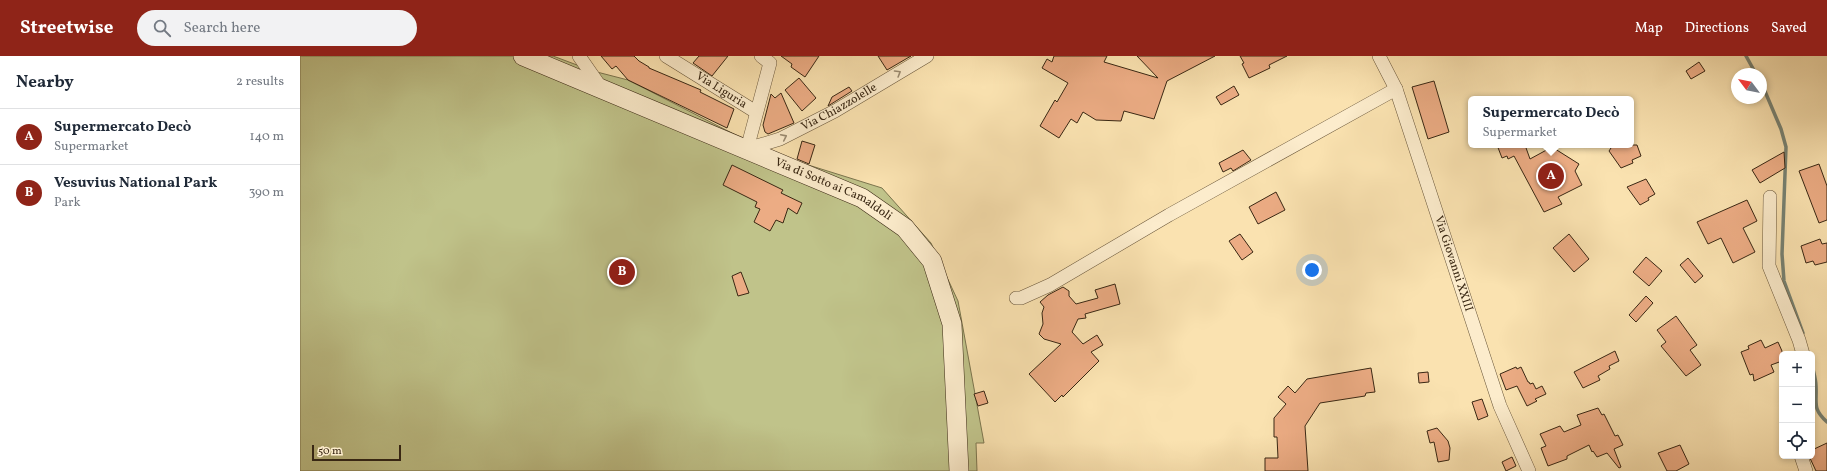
<!DOCTYPE html>
<meta charset="utf-8">
<style>
body{margin:0;font-family:Vollkorn,serif;background:#f2f2f3;color:#1f2937}
.controls{position:absolute;right:12px;bottom:12px;display:grid;overflow:hidden;border-radius:6px;box-shadow:0 2px 6px #0003}
.controls button{width:36px;height:36px;display:grid;place-items:center;padding:0;border:0;border-bottom:1px solid #e0e1e3;background:#fff;color:#1f2937;font:20px sans-serif}
.compass{position:absolute;left:1431px;top:12px;width:36px;height:36px;border-radius:50%;background:#fff;box-shadow:0 2px 6px #0003;rotate:302deg}
.scale{position:absolute;left:12px;bottom:10px;width:89px;box-sizing:border-box;padding-left:4px;border:2px solid #392713;border-top:0;font-size:11px;line-height:14px;white-space:nowrap;color:#392713;-webkit-text-stroke:3px #fceccc;paint-order:stroke}
.you{position:absolute;left:1012px;top:214px;width:14px;height:14px;margin:-10px;border:3px solid #fff;border-radius:50%;background:#1a73e8;box-shadow:0 0 0 6px #1a73e833}
.badge{display:grid;place-items:center;width:26px;height:26px;border-radius:50%;background:#8f2418;color:#fff;font-size:13px;font-weight:700}
.pin{position:absolute;translate:-50% -50%;border:2px solid #fff;box-shadow:0 1px 4px #0006}
.popup{position:absolute;left:1168px;top:40px;width:166px;height:52px;box-sizing:border-box;display:grid;place-content:center;border-radius:6px;background:#fff;filter:drop-shadow(0 1px 3px #0005);font-size:13px;white-space:nowrap;color:#747a83}
.popup b{font-size:15px;color:#1f2937}
.popup::after{content:'';position:absolute;left:50%;top:100%;margin-left:-8px;border:8px solid transparent;border-top-color:#fff}
.list{margin:0;padding:0;list-style:none}
h2{display:flex;justify-content:space-between;align-items:center;height:52px;margin:0;padding:0 16px;font-size:17px}
h2 small{font-size:13px;font-weight:400;color:#747a83}
.list li{display:grid;grid-template-columns:26px 1fr auto;gap:12px;align-items:center;box-sizing:border-box;height:56px;padding:0 16px;border-top:1px solid #e0e1e3}
.list b{display:block;font-size:15px;white-space:nowrap}
.list p{margin:0;font-size:13px;white-space:nowrap;color:#747a83}
.list em{font-size:13px;font-style:normal;color:#747a83}
.icon{flex:none;width:22px;height:22px;fill:none;stroke:currentColor;stroke-width:2;stroke-linecap:round;stroke-linejoin:round}
.map{position:relative;flex:none;width:1527px;height:415px;overflow:hidden}
header{display:flex;align-items:center;gap:24px;box-sizing:border-box;height:56px;padding:0 20px;background:#8f2418;color:#fff}
header strong{font-size:19px}
nav{display:flex;gap:22px;margin-inline-start:auto;font-size:14px}
.search{width:280px;height:36px;background:#f2f2f3;display:flex;align-items:center;gap:10px;box-sizing:border-box;padding:0 14px;border-radius:22px;color:#747a83;font-size:15px}
main{display:flex}
aside{flex:1;background:#fff}
.map>svg:first-child{display:block}
.green{fill:#c0c38a;stroke:#7c754e}
.lines{fill:none;stroke-linecap:round;stroke-linejoin:round}
.stream{stroke:#768172;stroke-width:3.5}
.building{fill:#ecac84;stroke:#392713}
.street-casing{stroke:#69563a;stroke-width:14}
.secondary-casing{stroke:#392713;stroke-width:20}
.street{stroke:#fceccc;stroke-width:13}
.secondary{stroke:#fceccc;stroke-width:19}
.oneway{stroke:#9a8a70}
.labels{text-anchor:middle;dominant-baseline:central;stroke-width:3.5;stroke-linejoin:round;paint-order:stroke}
.street-label{font-size:12px;fill:#392713;stroke:#fceccc}
</style>
<header>
<strong>Streetwise</strong>
<div class="search"><svg class="icon" aria-label="search" viewBox="0 0 24 24"><circle cx="10" cy="10" r="6"/><path d="M15 15l6 6"/></svg>Search here</div>
<nav><a>Map</a><a>Directions</a><a>Saved</a></nav>
</header>
<main>
<aside>
<h2>Nearby<small>2 results</small></h2>
<ul class="list">
<li><span class="badge">A</span><div><b>Supermercato Decò</b><p>Supermarket</p></div><em>140 m</em></li>
<li><span class="badge">B</span><div><b>Vesuvius National Park</b><p>Park</p></div><em>390 m</em></li>
</ul>
</aside>
<div class="map">
<svg width="1527" height="415" viewBox="0 0 1527 415">
<rect width="100%" height="100%" fill="#fae2b0"/>
<filter id="stains"><feTurbulence type="fractalNoise" baseFrequency=".005" numOctaves="4"/><feColorMatrix values="0 0 0 0 .2 0 0 0 0 .09 0 0 0 0 .02 0 0 0 .5 -.17"/></filter>
<radialGradient id="worn" r=".72"><stop offset=".6" stop-color="#630" stop-opacity="0"/><stop offset="1" stop-color="#630" stop-opacity=".3"/></radialGradient>
<path class="green" d="M0 0H253L293 15 328 24 473 98 582 132 631 187 658 245 684 387H676L677 415H0Z"/>
<g class="lines">
<path class="stream" d="M1446 0 1456 18
M1461 26 1481 73 1486 91 1482 198 1484 225 1503 277
M1512 308C1513 315 1516 323 1516 330 1517 348 1512 352 1527 366"/>
</g>
<path class="building" d="M301 0H334L339 5 349 11V12L401 34 400 36 434 53 427 72 328 24 316 10 312 13Z
M399 0H428L412 20 393 7Z
M481 0H519L505 21 491 11 492 8Z
M578 0H611L587 14Z
M754 0H807L804 6 858 22 837 0H915L867 25 854 63 824 55 821 65 796 64 783 56 777 67 771 63 759 82 740 70 755 44 757 46 768 27 742 12 747 3 752 6Z
M940 0H987L969 9 970 12 949 22 942 8 944 7Z
M1399 6 1405 15 1391 23 1386 15Z
M499 22 516 42 502 55 485 34Z
M1134 25 1149 76 1128 83 1112 31Z
M934 30 939 39 921 49 916 41Z
M549 31 552 35 528 50 532 41Z
M481 37 494 67 468 78 465 76 463 69 471 38 475 42Z
M502 85 515 89 509 108 497 103Z
M1197 89H1225L1230 103 1252 91 1279 108 1275 115 1282 129 1258 141 1262 148 1244 156 1214 100 1208 103 1207 100 1202 102Z
M1313 89H1337L1341 100 1332 104 1333 107 1321 112 1309 95Z
M943 94 951 104 933 115 931 112 923 116 919 107Z
M1484 96 1485 112 1460 127 1452 114Z
M1519 108 1527 130V164L1519 167 1499 115Z
M432 109 483 134 481 137 502 147 497 158 488 152 483 167 476 164 470 175 454 166 460 153 455 151 457 146 423 129Z
M1346 123 1355 138 1348 142 1349 144 1340 149 1327 131Z
M976 136 985 154 958 168 949 151Z
M1447 144 1457 165 1443 172 1455 196 1433 207 1421 182 1408 188 1397 166Z
M940 178 953 196 942 204 929 185Z
M1269 178 1289 203 1274 216 1253 192Z
M1520 183 1522 188 1527 187V206L1515 209 1513 205 1506 207 1501 190Z
M1346 201 1362 215 1349 230 1333 216Z
M1388 202 1403 220 1395 227 1380 209Z
M441 216 449 237 438 240 432 220Z
M815 228 820 248 785 258 786 262 778 263 772 276 783 288 797 279 803 289 791 296 799 305 763 341 762 339 755 346 729 318 761 288 744 283 739 278 743 268 742 257 744 251 740 246 748 239 763 231 769 235V240L776 248 798 242 795 234Z
M1346 240 1353 247 1336 266 1329 259Z
M1376 260 1397 289 1390 294 1401 309 1386 320 1361 290 1366 286 1357 274Z
M1461 284 1465 292 1478 286 1482 295V305L1471 309 1474 316 1454 325 1453 318 1450 319 1441 296 1449 293 1448 290Z
M1315 295 1319 305 1309 310 1310 313 1298 320 1300 324 1283 332 1274 316Z
M1216 311 1217 313 1221 311 1228 326H1229L1230 328 1233 327 1236 333 1242 330 1246 338 1235 343 1237 345 1227 350 1217 330 1206 334 1200 318Z
M1071 312 1075 336 1066 337 1065 340 1020 347 1005 370 1008 415H965V402H978L977 381H974V362L986 348 978 341 988 330 995 337 1007 323Z
M1128 316 1129 326 1119 327 1118 317Z
M684 335 688 347 678 350 674 338Z
M1182 343 1188 360 1178 364 1172 346Z
M1298 352 1302 359 1304 358 1315 380 1318 379 1323 389 1314 393 1321 411 1319 412 1307 397 1297 401 1293 395 1292 396 1289 389 1267 400V403L1248 410 1241 392 1246 390 1240 378 1260 370 1264 376 1281 369 1277 359Z
M1137 372 1148 385 1150 392 1149 404 1138 406 1134 386 1130 387 1127 375Z
M1527 387V415H1516L1509 400H1512V394Z
M1380 389 1389 408 1376 415H1367L1358 397Z
M1212 401 1216 410 1206 415 1202 406Z"/>
<g class="lines">
<defs>
<g id="street">
<path d="M279 0 302 33"/>
<path id="s1" d="M366 0 456 56"/>
<path id="s2" d="M461 0 470 7 447 93 480 83 535 55 627 0"/>
<path id="s3" d="M1079 0 1096 33 1200 350 1229 415"/>
<path d="M1470 141 1469 210 1499 284 1503 298"/>
<path d="M716 242H721L750 229 869 159 1096 33"/>
<path d="M1501 400 1506 415"/>
</g>
<g id="secondary">
<path id="s4" d="M223 0 562 142 605 172 632 205 652 268 659 415"/>
</g>
</defs>
<use href="#street" class="street-casing"/>
<use href="#secondary" class="secondary-casing"/>
<use href="#street" class="street"/>
<use href="#secondary" class="secondary"/>
</g>
<defs><path id="oneway-chevron" d="M-2-3.5L2.5 0L-2 3.5" fill="none" stroke-width="1.6" stroke-linecap="round" stroke-linejoin="round"/></defs>
<g class="oneway">
<use href="#oneway-chevron" transform="translate(598 17) rotate(-31)"/>
<use href="#oneway-chevron" transform="translate(484 81) rotate(-26)"/>
</g>
<g class="labels">
<g class="street-label">
<text stroke="none"><textPath href="#s1" startOffset="65">Via Liguria</textPath></text>
<text stroke="none"><textPath href="#s2" startOffset="202">Via Chiazzolelle</textPath></text>
<text stroke="none"><textPath href="#s4" startOffset="338">Via di Sotto ai Camaldoli</textPath></text>
<text stroke="none"><textPath href="#s3" startOffset="221">Via Giovanni XXIII</textPath></text>
</g>
</g>
<rect width="100%" height="100%" filter="url(#stains)"/>
<rect width="100%" height="100%" fill="url(#worn)"/>
</svg>
<div class="controls">
<button>+</button>
<button>−</button>
<button><svg class="icon" aria-label="locate" viewBox="0 0 24 24"><circle cx="12" cy="12" r="6"/><path d="M12 2v4M12 18v4M2 12h4M18 12h4"/></svg></button>
</div>
<svg class="compass" viewBox="-18 -18 36 36"><path d="M0-13l5 13h-10z" fill="#e53935"/><path d="M0 13l5-13h-10z" fill="#747a83"/></svg>
<div class="scale">50 m</div>
<div class="you"></div>
<div class="pin badge" style="left:1251px;top:120px">A</div>
<div class="popup"><b>Supermercato Decò</b>Supermarket</div>
<div class="pin badge" style="left:322px;top:216px">B</div>
</div>
</main>
